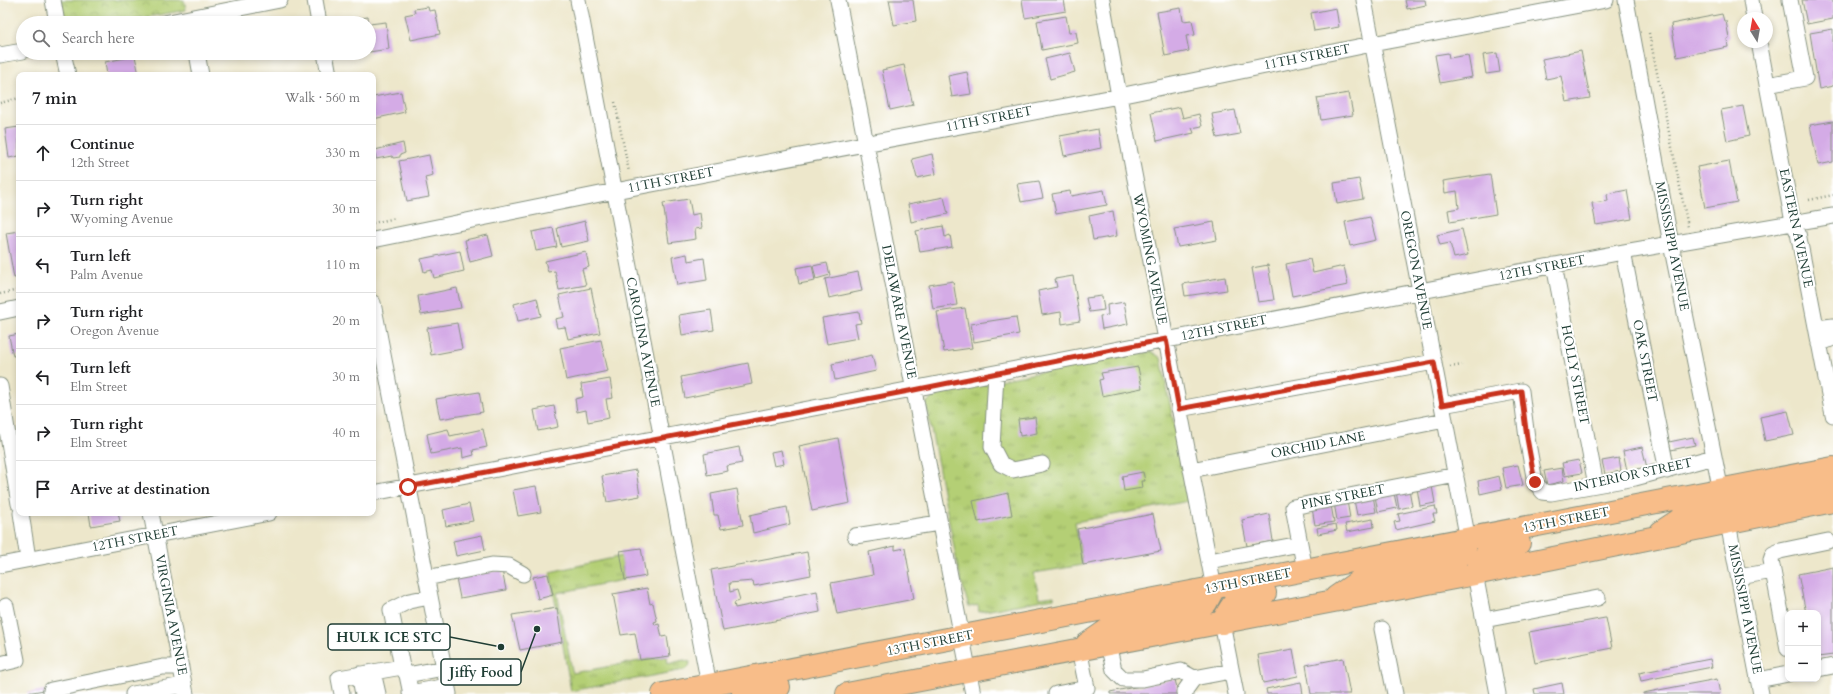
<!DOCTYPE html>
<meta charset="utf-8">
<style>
body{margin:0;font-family:Cardo,serif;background:#f6f6f6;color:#202124}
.controls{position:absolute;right:12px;bottom:12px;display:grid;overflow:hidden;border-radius:8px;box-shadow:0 2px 6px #0003}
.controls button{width:36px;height:36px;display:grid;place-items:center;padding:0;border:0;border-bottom:1px solid #e0e0e0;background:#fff;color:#202124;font:20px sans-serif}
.compass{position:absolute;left:1737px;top:12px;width:36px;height:36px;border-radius:50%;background:#fff;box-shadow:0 2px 6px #0003;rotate:349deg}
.stop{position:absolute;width:12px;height:12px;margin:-9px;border:3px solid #c8321e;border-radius:50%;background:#fff}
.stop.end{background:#c8321e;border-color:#fff;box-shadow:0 1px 4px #0008}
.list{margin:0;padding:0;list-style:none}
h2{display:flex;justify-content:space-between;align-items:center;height:52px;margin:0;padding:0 16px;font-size:17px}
h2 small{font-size:13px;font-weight:400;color:#757577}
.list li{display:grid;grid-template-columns:26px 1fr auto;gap:12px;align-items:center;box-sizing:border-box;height:56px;padding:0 16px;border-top:1px solid #e0e0e0}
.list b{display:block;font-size:15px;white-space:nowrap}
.list p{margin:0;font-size:13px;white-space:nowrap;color:#757577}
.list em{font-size:13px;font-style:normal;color:#757577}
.icon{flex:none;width:22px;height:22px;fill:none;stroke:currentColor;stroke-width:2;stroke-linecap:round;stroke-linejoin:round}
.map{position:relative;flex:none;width:1833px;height:694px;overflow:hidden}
.search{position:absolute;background:#fff;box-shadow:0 2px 6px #0003;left:16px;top:16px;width:360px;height:44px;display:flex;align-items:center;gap:10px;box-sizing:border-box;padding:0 14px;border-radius:22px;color:#757577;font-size:15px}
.panel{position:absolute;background:#fff;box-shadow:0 2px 6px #0003;left:16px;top:72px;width:360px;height:444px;border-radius:8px}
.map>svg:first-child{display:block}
.grass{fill:url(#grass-tufts);stroke:#6a8654}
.park{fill:url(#park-crowns);stroke:#6a8654}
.building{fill:#d4abe6}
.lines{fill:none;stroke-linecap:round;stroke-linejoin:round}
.minor-casing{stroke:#869280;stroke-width:17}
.highway-casing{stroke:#869280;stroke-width:24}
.path{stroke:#869280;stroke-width:2.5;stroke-dasharray:1 3;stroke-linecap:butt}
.minor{stroke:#fff;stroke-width:15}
.highway{stroke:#f8bd89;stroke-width:22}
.route{stroke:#c8321e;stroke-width:5}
.labels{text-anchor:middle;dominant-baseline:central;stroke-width:4;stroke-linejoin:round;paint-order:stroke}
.street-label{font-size:13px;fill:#1f3d34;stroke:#fff}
.leader{fill:none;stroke:#1f3d34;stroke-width:1.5}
.callout-dot{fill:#1f3d34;stroke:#fff;stroke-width:1.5}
.callout{fill:#fff;stroke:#1f3d34;stroke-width:1.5}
.callout-label{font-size:14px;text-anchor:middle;font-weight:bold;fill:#1f3d34}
</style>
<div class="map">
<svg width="1833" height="694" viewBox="0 0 1833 694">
<defs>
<pattern id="grass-tufts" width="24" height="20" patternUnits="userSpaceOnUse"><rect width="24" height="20" fill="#b4cf75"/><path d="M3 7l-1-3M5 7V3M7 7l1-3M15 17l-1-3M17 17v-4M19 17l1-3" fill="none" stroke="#92a961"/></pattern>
<pattern id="park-crowns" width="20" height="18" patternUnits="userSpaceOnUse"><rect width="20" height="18" fill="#b4cf75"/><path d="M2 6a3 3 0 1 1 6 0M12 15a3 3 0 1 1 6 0" fill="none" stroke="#92a961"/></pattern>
</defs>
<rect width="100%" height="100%" fill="#fff"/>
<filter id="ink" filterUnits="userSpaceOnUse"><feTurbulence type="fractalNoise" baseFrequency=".025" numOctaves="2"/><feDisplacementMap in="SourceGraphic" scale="8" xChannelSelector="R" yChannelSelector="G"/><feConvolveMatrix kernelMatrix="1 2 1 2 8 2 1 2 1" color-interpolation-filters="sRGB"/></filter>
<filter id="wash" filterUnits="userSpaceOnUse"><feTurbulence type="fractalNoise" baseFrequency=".012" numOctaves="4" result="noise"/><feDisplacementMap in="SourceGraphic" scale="16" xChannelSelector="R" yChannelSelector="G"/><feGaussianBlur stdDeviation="0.9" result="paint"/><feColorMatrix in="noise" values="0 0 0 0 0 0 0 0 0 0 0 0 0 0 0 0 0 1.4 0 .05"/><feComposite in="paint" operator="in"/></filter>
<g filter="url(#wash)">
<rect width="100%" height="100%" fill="#ede7cb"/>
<path class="grass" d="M1143 352H1152L1161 358 1189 501 1075 522 1083 565 1034 573 1039 598 1054 596V598L979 612 978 605 969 607 959 573 926 403 939 392Z
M622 556 623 580 557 593 572 670 573 673 667 656 668 664 684 660 690 662 689 667 684 670 571 691 550 572Z"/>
<path class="park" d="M60 0H184L186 10 114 23H68L64 17Z"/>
<g id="blocks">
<path class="building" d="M889 0H913L916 21 894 25Z
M1022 0H1064L1066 11 1025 18Z
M1405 0H1425L1426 5 1407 9Z
M1802 0H1833V19L1807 24Z
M428 7 429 11 435 10 440 34 411 40 405 15 415 13 414 9Z
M1181 8 1183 21 1192 20 1195 35 1186 36 1189 51 1165 56 1157 12Z
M1336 8 1339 27 1314 31 1311 13Z
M1722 14 1724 21H1726L1729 38 1727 39 1728 47 1677 57 1671 24Z
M1066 16 1069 33 1076 32 1078 43 1042 50 1037 21Z
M368 17 369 23H354V19Z
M386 22 389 49 369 52V24Z
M1833 29V86L1819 89 1810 33Z
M1581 51 1590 98 1566 102 1561 76 1546 79 1542 59Z
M1070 53 1075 72 1050 79 1045 59Z
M1448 53 1449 58 1468 55 1472 77 1440 83 1435 55Z
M1497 53 1500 72 1486 74 1483 55Z
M135 56 139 75H107L105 62Z
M904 65 913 105 890 110 882 70Z
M967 72 971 94 952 97 948 76Z
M401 92 405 112 373 119V97Z
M1349 93 1353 115 1321 120 1317 98Z
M1743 106 1749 136 1727 141 1721 110Z
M1180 107 1183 118 1199 114 1202 126 1192 128 1194 133 1157 141 1151 113Z
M1235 110 1240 134 1217 138 1212 114Z
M1833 121V162L1818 165 1810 125Z
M19 127V156L9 158 5 129Z
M1098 129 1101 148 1064 156 1060 136Z
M403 143 405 153 400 155V157L393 158 392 156 376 159 375 150Z
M932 154 936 174 917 178 912 159Z
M429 155 433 175 425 177 429 197 407 201 399 161Z
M1729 161 1737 202 1705 208 1697 167Z
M1490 174 1496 214 1450 222 1448 210 1459 208 1457 191 1445 193 1443 181Z
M1359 179 1363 199 1337 204 1334 183Z
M1039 181 1043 198 1021 202 1017 184Z
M1104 190 1107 205 1056 214 1052 194 1070 191 1071 196Z
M1627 190 1632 219 1596 225 1592 203 1608 201 1607 194Z
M944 197 948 214 911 222 908 204Z
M689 199 692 215 700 213 702 228 695 229 696 239 669 243 663 203Z
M1113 211 1117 236 1093 240 1089 216Z
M1370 217 1376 240 1350 246 1345 222Z
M585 221 589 241 561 247 557 228Z
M1214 222 1217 240 1178 247 1174 229Z
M943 226 945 237 950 235 952 247 920 252 916 231Z
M553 228 557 247 536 251 532 232Z
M1462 229 1468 255 1454 258 1450 243 1440 245 1437 235Z
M19 231V277L14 278 6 233Z
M488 235 493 256 470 262 465 240Z
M460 251 464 271 434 278 432 270 424 272 421 259Z
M586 252 589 267 582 269 586 285 559 290 555 271 548 272 545 261Z
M687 254 688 261 704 258 707 280 677 285 672 257Z
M1310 259 1313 273 1344 266 1348 285 1292 296 1286 264Z
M827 263 830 275 816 279 813 266Z
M812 265 815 281 799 284 796 268Z
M1268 265 1274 300 1258 302 1252 268Z
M858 272 862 291 829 298 825 279Z
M1073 276 1080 321 1062 324 1061 312 1042 315 1038 291 1057 287 1055 279Z
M1225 277 1227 290 1185 296 1183 284Z
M953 281 957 305 933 309 929 285Z
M457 288 461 308 421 315 418 296Z
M591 288 600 333 568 339 565 327 557 328 555 319 564 317 559 295Z
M1102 296 1104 310 1089 312 1086 298Z
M537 298 541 316 518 321 514 304Z
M1124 302 1128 324 1102 329 1100 316 1108 315 1107 305Z
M965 308 972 348 944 352 937 312Z
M711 310 714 330 682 335 679 315Z
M859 312 861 323 855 324 858 338 827 344 822 318Z
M1016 317 1019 334 974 342 971 324Z
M457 323 462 349 431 355 427 328Z
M19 334V355L13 356 9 336Z
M601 340 608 371 566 380 560 348Z
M872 355 876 371 835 380 832 364Z
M748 363 752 384 685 398 681 377Z
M1138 367 1142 388 1102 396 1099 380 1103 379 1101 373Z
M610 379 613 398 606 399 609 418 588 422 586 410 577 412 575 399 583 397 581 384Z
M479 392 483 412 440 419 436 399Z
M554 406 558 427 538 431 534 410Z
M1788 411 1794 435 1765 441 1760 417Z
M1035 417 1037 433 1020 436 1018 419Z
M448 429 450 436 483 429 487 447 473 450 474 455 463 458 462 448 431 454 427 434Z
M1693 437 1695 445 1671 450 1669 442Z
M838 438 850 503 812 511 799 446Z
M739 447 742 463 727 466 728 471 707 475 704 454Z
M1642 447 1647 468 1627 471 1623 451Z
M781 450 784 464 774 466 771 452Z
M1619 458 1621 471 1605 474 1602 461Z
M1579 460 1582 473 1565 476 1562 463Z
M1518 465 1523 485 1506 488 1502 468Z
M1562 468 1564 481 1547 485 1544 471Z
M636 470 640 496 607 502 602 476Z
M1143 472 1145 481H1141L1142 488 1124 491 1122 476Z
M1499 476 1502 489 1480 494 1478 481Z
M536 486 541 512 518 516 513 490Z
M1432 486 1435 503 1420 506 1417 488Z
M737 489 743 525 721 529 718 515H714L711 494Z
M1409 489 1412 506 1399 509 1396 491Z
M1008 493 1012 515 978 522 973 501Z
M1394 493 1397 508 1378 512 1375 496Z
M1373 496 1376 512 1357 515 1354 500Z
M1347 501 1350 518 1337 520 1334 503Z
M469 504 473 521 446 526 443 510Z
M1331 505 1334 522 1315 525 1312 508Z
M1435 506 1437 514H1433L1435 521 1396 530 1394 522 1400 521 1398 514Z
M787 507 790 524 753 533 750 515Z
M89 513H118L120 521 91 526Z
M1153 514 1161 551 1083 565 1077 529Z
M1269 514 1273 541 1247 546 1242 520Z
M1373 519 1374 527 1347 532 1345 524Z
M1336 524 1337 530 1318 534 1317 528Z
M482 535 485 550 456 556 453 541Z
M895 546V550L905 548 914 599 837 614 831 583 873 575 869 552Z
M641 548 646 576 625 580 620 551Z
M807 552 811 575 754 586 753 581 729 583 730 592 737 590 740 600 734 603 735 608 817 591 820 612 723 631 711 570Z
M1833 567V655L1818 657V613H1806L1798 574Z
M502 570 506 590 460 598 456 578Z
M548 574 553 595 538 599 533 577Z
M647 588 650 604 653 603 657 621 654 622 655 625 659 624 662 637 667 636 670 656 640 660 635 633 621 635 613 594Z
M557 608 562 642 520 650 512 615Z
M1605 618H1606L1612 648 1535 663 1529 632Z
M1293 649 1298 676 1263 683 1258 655Z
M1343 658 1350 694H1311L1306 665Z
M1710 659 1712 667 1641 681 1639 673Z
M1175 679 1178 694H1110V692Z
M1717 679 1720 694H1643V693Z
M1301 682 1303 694H1267L1266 689Z
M1562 683 1564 694H1535L1534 689Z
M44 690 45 694H27V693Z"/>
</g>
</g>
<g filter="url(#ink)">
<use href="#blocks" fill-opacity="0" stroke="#869280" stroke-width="1"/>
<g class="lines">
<defs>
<path id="minor" d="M53 0 57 23
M315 0 319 23
M578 0 709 685
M838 0 973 694
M1102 0 1119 96 1214 588
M1364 0 1468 540
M1626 0 1671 244 1721 491
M1751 0 1754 18
M164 23 280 0
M1759 42 1793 222 1798 233 1833 415
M63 53 68 75
M197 53 201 75
M325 53 329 75
M0 55 23 51
M1767 85 1805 78 1790 0
M373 240 615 191 1119 96 1372 44 1606 0
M1623 252 1667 471
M1554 265 1596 485
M373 303 449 694
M0 312 19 308
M1817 328 1833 326
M1819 344 1833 338
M996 374 992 447 1001 464 1013 470 1042 464
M0 386 19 504
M1442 405 1521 391 1527 438 1535 482 1543 492 1551 493 1635 478 1714 457
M1179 409 1434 362
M1191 470 1445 420
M373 493 1623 252 1833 216
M21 513 28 559
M151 513 186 694
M1728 523 1761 694
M855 536 939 523
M1209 561 1300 544
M0 565 269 513
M1305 570 1293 507 1456 475
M1773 571 1788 649
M1475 574 1498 694
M1739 577 1773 571 1771 560 1773 554 1780 551 1828 541
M426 578 492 565 509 566 523 574
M1484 620 1598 598
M1222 623 1236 694
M1382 629 1395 694
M1108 644 1114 670 1123 679H1143L1181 671 1194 678
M0 664 17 660 6 606
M1818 669 1833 666
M373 672 378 694
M359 674 363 694
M407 675 444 668
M1758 680 1788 674
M410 693 448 686
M51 694V690L163 667H181
M133 694 184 685
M342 694 339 678 402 667
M411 694 407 675 402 667 391 610 409 601 430 597
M1056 694 1087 688 1079 649
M1185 694 1184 692 1194 678 1231 671"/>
<path id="highway" d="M1661 532 1688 514 1820 489 1833 479
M1475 574C1485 548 1493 548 1519 543
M1336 597 1366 576 1450 561 1462 554 1468 540
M1222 623C1236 595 1236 599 1265 593
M1087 644 1113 626 1196 610 1206 603 1214 588
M663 694 1833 468
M743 694 779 687
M847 694 1475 574 1833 501"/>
</defs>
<use href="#minor" class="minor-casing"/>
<use href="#highway" class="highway-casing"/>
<path class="path" d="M1649 33 1688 227
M615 102 629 172
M0 103 19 98
M1809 200 1833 195
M373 223 396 218
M0 294 19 290
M1450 367 1462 365"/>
<use href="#minor" class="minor"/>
<use href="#highway" class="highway"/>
</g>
</g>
<g class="lines" filter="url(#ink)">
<path class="route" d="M408 487 914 390 1166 339 1179 409 1434 362 1442 405 1521 391 1527 438 1535 482"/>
</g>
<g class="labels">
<g class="street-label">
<text transform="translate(1307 57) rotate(-11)">11TH STREET</text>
<text transform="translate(989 119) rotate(-11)">11TH STREET</text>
<text transform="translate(671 180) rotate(-11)">11TH STREET</text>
<text transform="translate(1796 228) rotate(78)">EASTERN AVENUE</text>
<text transform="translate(1672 246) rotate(79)">MISSISSIPPI AVENUE</text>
<text transform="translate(1150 259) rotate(79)">WYOMING AVENUE</text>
<text transform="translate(1542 268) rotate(-11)">12TH STREET</text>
<text transform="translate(1416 270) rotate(79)">OREGON AVENUE</text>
<text transform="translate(899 312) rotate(79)">DELAWARE AVENUE</text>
<text transform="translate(1224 328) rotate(-11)">12TH STREET</text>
<text transform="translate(643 342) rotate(79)">CAROLINA AVENUE</text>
<text transform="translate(1645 361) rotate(79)">OAK STREET</text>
<text transform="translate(1575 375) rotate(79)">HOLLY STREET</text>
<text transform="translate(1318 445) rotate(-11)">ORCHID LANE</text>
<text transform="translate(1633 475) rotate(-12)">INTERIOR STREET</text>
<text transform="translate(1343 497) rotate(-11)">PINE STREET</text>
<text transform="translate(1566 520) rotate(-11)">13TH STREET</text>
<text transform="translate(135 539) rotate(-11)">12TH STREET</text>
<text transform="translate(1248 581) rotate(-11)">13TH STREET</text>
<text transform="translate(1745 609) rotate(79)">MISSISSIPPI AVENUE</text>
<text transform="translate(171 615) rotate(79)">VIRGINIA AVENUE</text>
<text transform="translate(930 643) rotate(-11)">13TH STREET</text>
</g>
</g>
<path class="leader" d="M501 647L450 637M537 629L521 672"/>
<g class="callout-dot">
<circle cx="501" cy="647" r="4"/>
<circle cx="537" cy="629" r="4"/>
</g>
<g class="callout">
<rect x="328" y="624" width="122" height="26" rx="4"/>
<rect x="441" y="659" width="80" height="26" rx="4"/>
</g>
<g class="callout-label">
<text x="389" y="642">HULK ICE STC</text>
<text x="481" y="677">Jiffy Food</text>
</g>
</svg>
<div class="controls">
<button>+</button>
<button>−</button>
</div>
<svg class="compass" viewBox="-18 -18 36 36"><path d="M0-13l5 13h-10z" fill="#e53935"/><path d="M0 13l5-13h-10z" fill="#757577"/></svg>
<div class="stop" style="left:408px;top:487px"></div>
<div class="stop end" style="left:1535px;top:482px"></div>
<div class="search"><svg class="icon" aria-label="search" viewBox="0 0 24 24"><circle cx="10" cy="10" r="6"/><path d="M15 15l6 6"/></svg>Search here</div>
<section class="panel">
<h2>7 min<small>Walk · 560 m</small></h2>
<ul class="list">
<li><svg class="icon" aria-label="ahead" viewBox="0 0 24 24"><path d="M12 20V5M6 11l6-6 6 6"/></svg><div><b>Continue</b><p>12th Street</p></div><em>330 m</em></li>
<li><svg class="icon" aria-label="right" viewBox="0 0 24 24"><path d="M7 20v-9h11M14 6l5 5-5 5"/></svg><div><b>Turn right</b><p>Wyoming Avenue</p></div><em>30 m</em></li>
<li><svg class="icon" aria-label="left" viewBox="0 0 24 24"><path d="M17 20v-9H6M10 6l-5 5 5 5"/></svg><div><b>Turn left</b><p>Palm Avenue</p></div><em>110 m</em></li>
<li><svg class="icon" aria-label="right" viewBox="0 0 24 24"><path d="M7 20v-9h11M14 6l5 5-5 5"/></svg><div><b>Turn right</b><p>Oregon Avenue</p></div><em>20 m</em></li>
<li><svg class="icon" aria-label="left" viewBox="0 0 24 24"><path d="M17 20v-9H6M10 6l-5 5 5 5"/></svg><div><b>Turn left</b><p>Elm Street</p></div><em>30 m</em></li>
<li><svg class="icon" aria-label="right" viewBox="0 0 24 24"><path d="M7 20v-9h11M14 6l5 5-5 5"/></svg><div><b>Turn right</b><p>Elm Street</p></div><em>40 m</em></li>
<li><svg class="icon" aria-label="arrive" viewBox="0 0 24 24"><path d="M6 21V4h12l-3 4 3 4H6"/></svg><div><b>Arrive at destination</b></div></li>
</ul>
</section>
</div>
